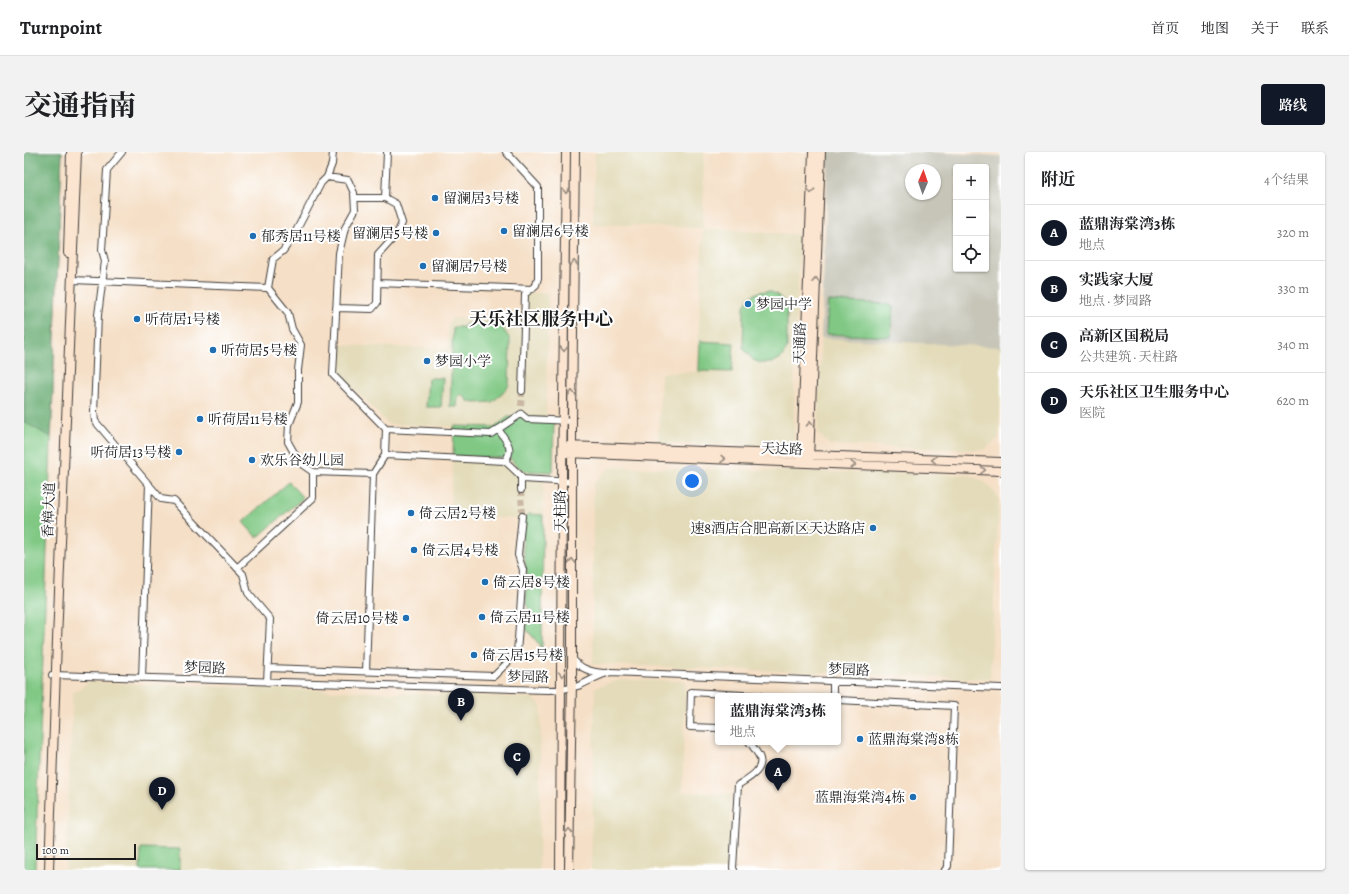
<!DOCTYPE html>
<html lang="zh">
<meta charset="utf-8">
<style>
body{margin:0;font-family:Alegreya,"Noto Serif SC",serif;background:#f2f2f2;color:#202124}
.controls{position:absolute;right:12px;top:12px;display:grid;overflow:hidden;border-radius:4px;box-shadow:0 1px 3px #0004}
.controls button{width:36px;height:36px;display:grid;place-items:center;padding:0;border:0;border-bottom:1px solid #e0e0e0;background:#fff;color:#202124;font:20px sans-serif}
.compass{position:absolute;left:881px;top:12px;width:36px;height:36px;border-radius:50%;background:#fff;box-shadow:0 1px 3px #0004;rotate:2deg}
.scale{position:absolute;left:12px;bottom:10px;width:100px;box-sizing:border-box;padding-left:4px;border:2px solid #1c1c1c;border-top:0;font-size:11px;line-height:14px;white-space:nowrap;color:#1c1c1c;-webkit-text-stroke:3px #fff;paint-order:stroke}
.you{position:absolute;left:668px;top:329px;width:14px;height:14px;margin:-10px;border:3px solid #fff;border-radius:50%;background:#1a73e8;box-shadow:0 0 0 6px #1a73e833}
.badge{display:grid;place-items:center;width:26px;height:26px;border-radius:50%;background:#111827;color:#fff;font-size:13px;font-weight:700}
.pin{position:absolute;translate:-50% -33px;filter:drop-shadow(0 1px 2px #0008)}
.pin::after{content:'';position:absolute;top:21px;width:14px;height:12px;background:inherit;clip-path:polygon(0 0,100% 0,50% 100%)}
.popup{position:absolute;left:691px;top:541px;width:126px;height:52px;box-sizing:border-box;display:grid;place-content:center;border-radius:4px;background:#fff;filter:drop-shadow(0 1px 3px #0005);font-size:13px;white-space:nowrap;color:#757577}
.popup b{font-size:15px;color:#202124}
.popup::after{content:'';position:absolute;left:50%;top:100%;margin-left:-8px;border:8px solid transparent;border-top-color:#fff}
.list{margin:0;padding:0;list-style:none}
h2{display:flex;justify-content:space-between;align-items:center;height:52px;margin:0;padding:0 16px;font-size:17px}
h2 small{font-size:13px;font-weight:400;color:#757577}
.list li{display:grid;grid-template-columns:26px 1fr auto;gap:12px;align-items:center;box-sizing:border-box;height:56px;padding:0 16px;border-top:1px solid #e0e0e0}
.list b{display:block;font-size:15px;white-space:nowrap}
.list p{margin:0;font-size:13px;white-space:nowrap;color:#757577}
.list em{font-size:13px;font-style:normal;color:#757577}
.icon{flex:none;width:22px;height:22px;fill:none;stroke:currentColor;stroke-width:2;stroke-linecap:round;stroke-linejoin:round}
.map{position:relative;flex:none;width:977px;height:718px;overflow:hidden;border-radius:4px}
header{display:flex;align-items:center;gap:24px;box-sizing:border-box;height:56px;padding:0 20px;background:#fff;border-bottom:1px solid #e0e0e0}
header strong{font-size:19px}
nav{display:flex;gap:22px;margin-inline-start:auto;font-size:14px}
.intro{display:flex;align-items:center;justify-content:space-between;box-sizing:border-box;height:96px;padding:0 24px}
h1{margin:0;font-size:28px}
.button{padding:10px 18px;border-radius:4px;background:#111827;color:#fff;font-size:14px;font-weight:700}
main{display:flex;gap:24px;padding:0 24px}
aside{flex:1;background:#fff;border-radius:4px;box-shadow:0 1px 3px #0004}
.map>svg:first-child{display:block}
.built{fill:#e3dbba}
.industrial{fill:#c6c5b8;fill-rule:evenodd}
.green{fill:#80c884;stroke:#4e7250}
.forest{fill:#68ac72;stroke:#426447}
.lines{fill:none;stroke-linecap:round;stroke-linejoin:round}
.street-tunnel{stroke:#cab8a4;stroke-width:6;stroke-dasharray:6 3;stroke-linecap:butt}
.street-casing{stroke:#3d3936;stroke-width:8}
.secondary-casing{stroke:#3d3936;stroke-width:10}
.street{stroke:#fff;stroke-width:6}
.secondary{stroke:#fce5d0;stroke-width:8}
.oneway{stroke:#978b7f}
.poi-dot{fill:#1f6fb2;stroke:#fff;stroke-width:1.5}
.labels{text-anchor:middle;dominant-baseline:central;stroke-width:4;stroke-linejoin:round;paint-order:stroke}
.poi-label{font-size:14px;fill:#1c1c1c;stroke:#fff;text-anchor:start}
.street-label{font-size:14px;fill:#1c1c1c;stroke:#fff}
.district-label{font-size:18px;font-weight:bold;fill:#1c1c1c;stroke:#fff}
</style>
<header>
<strong>Turnpoint</strong>
<nav><a>首页</a><a>地图</a><a>关于</a><a>联系</a></nav>
</header>
<div class="intro"><h1>交通指南</h1><a class="button">路线</a></div>
<main>
<div class="map">
<svg width="977" height="718" viewBox="0 0 977 718">
<rect width="100%" height="100%" fill="#fff"/>
<filter id="ink" filterUnits="userSpaceOnUse"><feTurbulence type="fractalNoise" baseFrequency=".025" numOctaves="2"/><feDisplacementMap in="SourceGraphic" scale="8" xChannelSelector="R" yChannelSelector="G"/><feConvolveMatrix kernelMatrix="1 2 1 2 8 2 1 2 1" color-interpolation-filters="sRGB"/></filter>
<filter id="wash" filterUnits="userSpaceOnUse"><feTurbulence type="fractalNoise" baseFrequency=".012" numOctaves="4" result="noise"/><feDisplacementMap in="SourceGraphic" scale="16" xChannelSelector="R" yChannelSelector="G"/><feGaussianBlur stdDeviation="0.9" result="paint"/><feColorMatrix in="noise" values="0 0 0 0 0 0 0 0 0 0 0 0 0 0 0 0 0 1.4 0 .05"/><feComposite in="paint" operator="in"/></filter>
<g filter="url(#wash)">
<rect width="100%" height="100%" fill="#f5dfc6"/>
<path class="built" d="M571 0H680L679 76 776 83 770 225V288L764 294 634 291 637 221 673 220 679 76 569 72Z
M498 141H524L522 266 485 265 474 274 467 276 364 272 315 221 316 193 423 197 424 173 428 166 498 167Z
M797 186 977 195V244L975 286 959 298 806 293 794 282Z
M429 304 486 306 492 313 502 319H520L519 363 504 362 500 367 426 363Z
M587 315 943 323 959 329 969 338 975 346 966 527 569 512V331Z
M596 528 662 529 658 640 707 642 705 718H567L571 536Z
M65 530 509 546 517 554 515 718H41L49 541Z"/>
<path class="industrial" d="M806 0H910L977 4V195L797 186 804 4ZM932 15H962V117H932ZM887 18H911V42H887Z"/>
<path class="green" d="M0 0H38L11 718H0Z
M745 139C753 142 758 146 763 153V197L757 206 748 211H737L729 208 719 195 720 154 725 145 735 140Z
M804 149 864 152 869 155 867 185 802 182Z
M451 171 474 173 479 177 486 187 485 233 478 242 468 250 451 251 444 249 438 242 434 245 433 255H426L429 175H437V176L443 172Z
M676 189 710 191 708 220 675 219Z
M404 226H419L417 255H402Z
M484 265 522 266 530 270 529 320 502 319 492 313 486 306 429 304 430 274 471 275Z
M265 330 279 346 233 386 219 370Z
M504 362 519 363 518 501 515 492 502 477C502 471 507 465 506 459 505 454 501 450 502 444 502 439 504 434 504 429 502 416 493 371 504 362Z
M117 696 156 697V718H116Z"/>
<path class="forest" d="M0 0H38L27 285 0 270Z"/>
</g>
<g filter="url(#ink)">
<g class="lines">
<path class="street-tunnel" d="M497 254 498 239
M497 338 498 364"/>
<defs>
<path id="street" d="M98 0 83 18 78 98 81 109 74 163 70 260 71 269 137 347 150 349 219 422 224 441 246 467 243 530
M482 0 514 35V126L512 133 501 142 498 239
M303 25 308 12 309 0
M361 46 363 0
M48 128 244 136 264 161 268 177 277 193 274 218V250L265 273 264 290 276 311 289 320 349 322 361 303 362 277 309 223 315 101 321 76 331 58 330 41 324 28 303 25 297 31 270 83 259 99 249 107 244 136
M354 131 508 137
M312 156 348 157 353 151 354 103 373 82 378 71 372 52 361 46H331
M497 262 503 267 548 269
M362 277 467 282 497 262
M474 277C482 289 491 296 481 309
M361 303 481 309 497 324V338
M498 327 549 330
M213 416 289 346V320
M548 506C556 517 567 520 580 521
M244 516 470 524 493 501 499 418 494 403 498 364
M342 520 349 322
M28 523 524 538C534 538 544 537 554 534 565 530 575 522 587 520L977 536
M118 526 125 332
M809 544V529
M814 548 930 554 924 714 921 718
M694 576 666 575 667 540 736 544
M710 718 709 716 714 633C723 627 742 618 735 604 732 599 729 594 725 590"/>
<path id="secondary" d="M44 101 47 0
M544 294 977 310
M543 301 977 319
M777 307 789 0
M785 308 797 0
M25 718 33 488 53 0
M536 718 538 329 542 0
M545 718 548 529V269L551 0"/>
</defs>
<use href="#street" class="street-casing"/>
<use href="#secondary" class="secondary-casing"/>
<use href="#street" class="street"/>
<use href="#secondary" class="secondary"/>
</g>
<defs><path id="oneway-chevron" d="M-2-3.5L2.5 0L-2 3.5" fill="none" stroke-width="1.6" stroke-linecap="round" stroke-linejoin="round"/></defs>
<g class="oneway">
<use href="#oneway-chevron" transform="translate(542 39) rotate(90)"/>
<use href="#oneway-chevron" transform="translate(787 39) rotate(92)"/>
<use href="#oneway-chevron" transform="translate(550 111) rotate(-90)"/>
<use href="#oneway-chevron" transform="translate(792 128) rotate(-88)"/>
<use href="#oneway-chevron" transform="translate(540 197) rotate(91)"/>
<use href="#oneway-chevron" transform="translate(548 241) rotate(-89)"/>
<use href="#oneway-chevron" transform="translate(786 272) rotate(-88)"/>
<use href="#oneway-chevron" transform="translate(699 307) rotate(2)"/>
<use href="#oneway-chevron" transform="translate(910 308) rotate(-178)"/>
<use href="#oneway-chevron" transform="translate(829 313) rotate(2)"/>
<use href="#oneway-chevron" transform="translate(959 318) rotate(2)"/>
<use href="#oneway-chevron" transform="translate(548 409) rotate(-90)"/>
<use href="#oneway-chevron" transform="translate(538 522) rotate(90)"/>
<use href="#oneway-chevron" transform="translate(545 679) rotate(-89)"/>
</g>
</g>
<g class="poi-dot">
<circle cx="411" cy="46" r="4"/>
<circle cx="480" cy="79" r="4"/>
<circle cx="412" cy="81" r="4"/>
<circle cx="229" cy="84" r="4"/>
<circle cx="399" cy="114" r="4"/>
<circle cx="724" cy="152" r="4"/>
<circle cx="113" cy="167" r="4"/>
<circle cx="189" cy="198" r="4"/>
<circle cx="403" cy="209" r="4"/>
<circle cx="176" cy="267" r="4"/>
<circle cx="155" cy="300" r="4"/>
<circle cx="228" cy="308" r="4"/>
<circle cx="387" cy="361" r="4"/>
<circle cx="849" cy="376" r="4"/>
<circle cx="390" cy="398" r="4"/>
<circle cx="461" cy="430" r="4"/>
<circle cx="458" cy="465" r="4"/>
<circle cx="382" cy="466" r="4"/>
<circle cx="450" cy="503" r="4"/>
<circle cx="836" cy="587" r="4"/>
<circle cx="889" cy="645" r="4"/>
</g>
<g class="labels">
<g class="poi-label">
<text x="419" y="46">留澜居3号楼</text>
<text x="488" y="79">留澜居6号楼</text>
<text x="404" y="81" text-anchor="end">留澜居5号楼</text>
<text x="237" y="84">郁秀居11号楼</text>
<text x="407" y="114">留澜居7号楼</text>
<text x="732" y="152">梦园中学</text>
<text x="121" y="167">听荷居1号楼</text>
<text x="197" y="198">听荷居5号楼</text>
<text x="411" y="209">梦园小学</text>
<text x="184" y="267">听荷居11号楼</text>
<text x="147" y="300" text-anchor="end">听荷居13号楼</text>
<text x="236" y="308">欢乐谷幼儿园</text>
<text x="395" y="361">倚云居2号楼</text>
<text x="841" y="376" text-anchor="end">速8酒店合肥高新区天达路店</text>
<text x="398" y="398">倚云居4号楼</text>
<text x="469" y="430">倚云居8号楼</text>
<text x="466" y="465">倚云居11号楼</text>
<text x="374" y="466" text-anchor="end">倚云居10号楼</text>
<text x="458" y="503">倚云居15号楼</text>
<text x="844" y="587">蓝鼎海棠湾8栋</text>
<text x="881" y="645" text-anchor="end">蓝鼎海棠湾4栋</text>
</g>
<g class="street-label">
<text transform="translate(776 191) rotate(-88)">天通路</text>
<text transform="translate(758 297) rotate(2)">天达路</text>
<text transform="translate(25 358) rotate(-88)">香樟大道</text>
<text transform="translate(536 359) rotate(-90)">天柱路</text>
<text transform="translate(181 516) rotate(2)">梦园路</text>
<text transform="translate(825 518) rotate(2)">梦园路</text>
<text transform="translate(504 525) rotate(1)">梦园路</text>
</g>
<g class="district-label">
<text x="517" y="167">天乐社区服务中心</text>
</g>
</g>
</svg>
<div class="controls">
<button>+</button>
<button>−</button>
<button><svg class="icon" aria-label="locate" viewBox="0 0 24 24"><circle cx="12" cy="12" r="6"/><path d="M12 2v4M12 18v4M2 12h4M18 12h4"/></svg></button>
</div>
<svg class="compass" viewBox="-18 -18 36 36"><path d="M0-13l5 13h-10z" fill="#e53935"/><path d="M0 13l5-13h-10z" fill="#757577"/></svg>
<div class="scale">100 m</div>
<div class="you"></div>
<div class="pin badge" style="left:754px;top:639px">A</div>
<div class="popup"><b>蓝鼎海棠湾3栋</b>地点</div>
<div class="pin badge" style="left:437px;top:569px">B</div>
<div class="pin badge" style="left:493px;top:624px">C</div>
<div class="pin badge" style="left:138px;top:658px">D</div>
</div>
<aside>
<h2>附近<small>4个结果</small></h2>
<ul class="list">
<li><span class="badge">A</span><div><b>蓝鼎海棠湾3栋</b><p>地点</p></div><em>320 m</em></li>
<li><span class="badge">B</span><div><b>实践家大厦</b><p>地点 · 梦园路</p></div><em>330 m</em></li>
<li><span class="badge">C</span><div><b>高新区国税局</b><p>公共建筑 · 天柱路</p></div><em>340 m</em></li>
<li><span class="badge">D</span><div><b>天乐社区卫生服务中心</b><p>医院</p></div><em>620 m</em></li>
</ul>
</aside>
</main>
